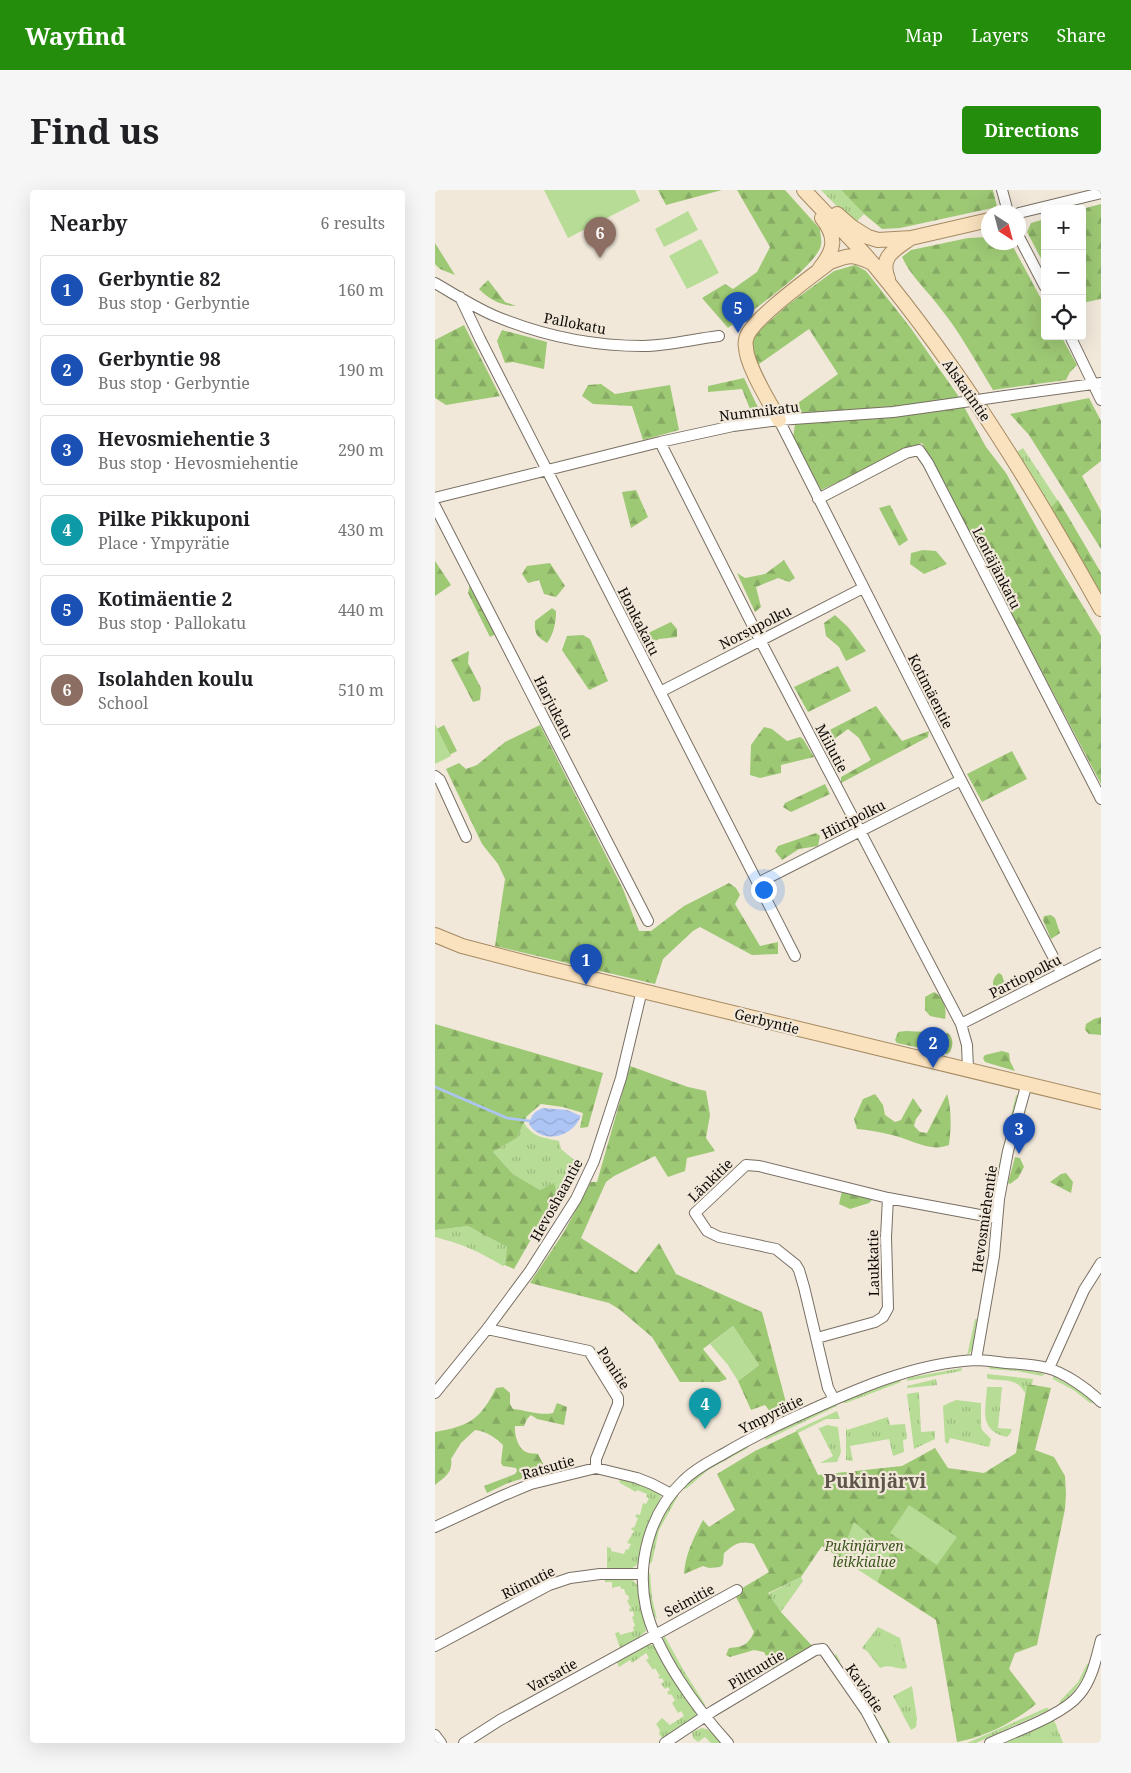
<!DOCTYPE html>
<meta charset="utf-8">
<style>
body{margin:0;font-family:"Noto Serif",serif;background:#f6f6f6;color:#202124}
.controls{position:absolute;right:15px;top:15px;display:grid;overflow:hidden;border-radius:5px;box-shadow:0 5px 20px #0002}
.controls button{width:45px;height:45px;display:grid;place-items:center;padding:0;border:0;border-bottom:1px solid #e0e0e0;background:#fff;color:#202124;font:25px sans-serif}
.compass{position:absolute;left:546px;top:15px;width:45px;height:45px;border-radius:50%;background:#fff;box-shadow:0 5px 20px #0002;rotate:144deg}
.you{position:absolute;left:328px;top:699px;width:18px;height:18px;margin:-12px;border:4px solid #fff;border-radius:50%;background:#1a73e8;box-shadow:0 0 0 8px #1a73e833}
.badge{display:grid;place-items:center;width:32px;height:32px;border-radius:50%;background:#248d0b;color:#fff;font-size:16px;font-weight:700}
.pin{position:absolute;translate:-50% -41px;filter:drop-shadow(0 1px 2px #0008)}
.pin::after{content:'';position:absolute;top:26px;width:18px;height:15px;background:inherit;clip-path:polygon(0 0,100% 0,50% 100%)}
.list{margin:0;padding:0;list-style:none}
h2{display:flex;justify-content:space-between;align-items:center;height:65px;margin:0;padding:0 20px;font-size:21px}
h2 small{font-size:16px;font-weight:400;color:#757577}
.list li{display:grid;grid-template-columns:32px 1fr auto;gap:15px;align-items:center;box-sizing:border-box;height:70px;margin:0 10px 10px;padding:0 10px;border:1px solid #e0e0e0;border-radius:5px}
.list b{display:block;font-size:19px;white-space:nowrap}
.list p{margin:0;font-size:16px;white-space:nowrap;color:#757577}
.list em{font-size:16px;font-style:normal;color:#757577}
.icon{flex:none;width:28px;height:28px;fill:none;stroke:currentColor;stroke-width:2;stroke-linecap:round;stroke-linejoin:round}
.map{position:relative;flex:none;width:666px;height:1553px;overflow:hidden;border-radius:5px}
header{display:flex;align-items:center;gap:30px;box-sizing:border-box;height:70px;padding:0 25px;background:#248d0b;color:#fff}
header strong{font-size:24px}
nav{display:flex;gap:28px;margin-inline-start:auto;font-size:18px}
.intro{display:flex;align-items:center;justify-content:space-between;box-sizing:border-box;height:120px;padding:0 30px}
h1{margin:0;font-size:35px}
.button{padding:12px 22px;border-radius:5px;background:#248d0b;color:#fff;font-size:18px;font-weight:700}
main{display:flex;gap:30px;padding:0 30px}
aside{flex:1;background:#fff;border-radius:5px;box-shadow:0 5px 20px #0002}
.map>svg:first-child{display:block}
.grass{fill:url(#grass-tufts)}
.forest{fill:url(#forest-firs)}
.park{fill:#b6dc95}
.water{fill:url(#water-waves)}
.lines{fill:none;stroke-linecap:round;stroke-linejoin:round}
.stream{stroke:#adc5f5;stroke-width:2.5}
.minor-casing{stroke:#786f63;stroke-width:12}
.major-casing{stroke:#a58a62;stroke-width:16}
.minor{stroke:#fff;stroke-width:10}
.major{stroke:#fae2be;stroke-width:14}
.minor-bridge-casing{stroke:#786f63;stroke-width:12;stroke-linecap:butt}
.minor-bridge{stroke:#fff;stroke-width:10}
.labels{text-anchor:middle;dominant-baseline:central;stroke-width:4.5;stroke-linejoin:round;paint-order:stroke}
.street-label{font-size:14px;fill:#0e0b07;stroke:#f1e8da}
.park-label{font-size:14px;font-style:italic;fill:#3b561d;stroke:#f1e8da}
.district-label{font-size:19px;font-weight:bold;fill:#5f564b;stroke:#f1e8da}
</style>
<header>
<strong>Wayfind</strong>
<nav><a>Map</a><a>Layers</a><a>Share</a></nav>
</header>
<div class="intro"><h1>Find us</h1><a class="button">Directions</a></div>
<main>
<aside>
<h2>Nearby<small>6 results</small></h2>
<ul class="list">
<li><span class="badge" style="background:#1a4fb4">1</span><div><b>Gerbyntie 82</b><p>Bus stop · Gerbyntie</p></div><em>160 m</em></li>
<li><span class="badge" style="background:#1a4fb4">2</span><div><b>Gerbyntie 98</b><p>Bus stop · Gerbyntie</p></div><em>190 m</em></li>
<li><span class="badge" style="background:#1a4fb4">3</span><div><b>Hevosmiehentie 3</b><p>Bus stop · Hevosmiehentie</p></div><em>290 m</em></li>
<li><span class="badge" style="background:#0f9aa8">4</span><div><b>Pilke Pikkuponi</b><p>Place · Ympyrätie</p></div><em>430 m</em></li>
<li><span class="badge" style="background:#1a4fb4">5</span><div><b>Kotimäentie 2</b><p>Bus stop · Pallokatu</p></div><em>440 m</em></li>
<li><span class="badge" style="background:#8d6e63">6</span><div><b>Isolahden koulu</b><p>School</p></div><em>510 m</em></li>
</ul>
</aside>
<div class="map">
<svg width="666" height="1553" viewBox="0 0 666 1553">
<defs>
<pattern id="grass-tufts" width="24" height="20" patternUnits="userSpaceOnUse" patternTransform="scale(1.25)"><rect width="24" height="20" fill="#b6dc95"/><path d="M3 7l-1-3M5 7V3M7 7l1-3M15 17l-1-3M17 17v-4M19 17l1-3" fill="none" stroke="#9bbb7f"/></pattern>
<pattern id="forest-firs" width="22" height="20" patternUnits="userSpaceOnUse" patternTransform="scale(1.25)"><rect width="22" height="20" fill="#9dc874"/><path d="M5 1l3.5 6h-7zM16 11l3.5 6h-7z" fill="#86aa63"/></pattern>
<pattern id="water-waves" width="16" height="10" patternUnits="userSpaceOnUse" patternTransform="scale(1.25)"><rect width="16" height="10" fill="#adc5f5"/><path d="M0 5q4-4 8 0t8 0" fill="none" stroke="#94a8d1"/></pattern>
</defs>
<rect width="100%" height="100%" fill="#f1e8da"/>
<path class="grass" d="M386 0H406L429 24 419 34Z
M588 258 633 326 666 383V408L590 279 582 262Z
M581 905H582V911L555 1018 554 1016Z
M89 933C99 948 107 947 124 951L126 959 143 973 129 999 122 1004 119 994 105 1000 78 984 58 962 82 948Z
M33 1036 72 1057 70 1075 68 1076C46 1062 24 1053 0 1047V1040Z
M540 1129H543L537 1160 532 1166Z
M553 1176 583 1178 610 1184 607 1186 582 1181 555 1179Z
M527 1178 526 1181 472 1191 473 1188Z
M552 1184 598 1189 597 1195 592 1194 590 1203C582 1188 570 1191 554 1189L552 1188Z
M618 1186 651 1204 659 1213H655L640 1201 618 1189Z
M501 1189 502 1195 472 1198V1196Z
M465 1190 466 1192 411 1213H409L407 1211Z
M552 1197H567L563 1238 577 1239 575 1244 572 1247C543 1241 551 1219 552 1197Z
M484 1202 486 1242 500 1241V1249L479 1259 472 1204Z
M521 1210 546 1213V1236L547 1240 556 1249 554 1257 515 1248 513 1254 510 1252 508 1216 514 1213Z
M402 1213V1216L331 1250 329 1247Z
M402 1221 405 1229H391L363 1243 361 1240Z
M453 1227 455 1235 470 1234 472 1249 468 1250 469 1262 458 1266 454 1249 415 1256 418 1271 411 1270V1237L412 1240Z
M392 1235 403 1237 406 1262 402 1272 385 1273 398 1266 383 1237 385 1238Z
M314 1255 313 1258 273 1280 252 1298 246 1300C266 1280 289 1268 314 1255Z
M187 1288 225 1303 226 1306 211 1343 202 1375 197 1378H172V1357L176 1358V1361L189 1364 191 1359 193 1360 196 1354 192 1353 199 1341 196 1339 197 1337 199 1338 203 1328 200 1327 202 1324 205 1325 208 1313 211 1314 214 1308 211 1307 212 1304 202 1300 201 1302 185 1293 184 1291Z
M242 1304 243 1306 224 1340 217 1372 212 1376C217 1347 226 1328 242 1304Z
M212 1380 215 1384 217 1408 222 1429C210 1420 212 1394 212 1380Z
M366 1387 368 1391 346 1422 333 1404Z
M170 1388 197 1389 203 1396 211 1441 204 1447 185 1458 180 1443 184 1442 185 1445 199 1441 198 1437 200 1436 197 1427 199 1426 198 1421 195 1422 194 1419 196 1418 192 1411 194 1409 193 1405H191L189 1399H186L185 1396 177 1398V1392H170Z
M443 1437 465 1448 472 1478C462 1481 457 1473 445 1478L432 1461 427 1458Z
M229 1445 249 1481 271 1516C260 1511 234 1463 228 1450Z
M213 1454 220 1456 261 1524V1528L228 1549 224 1544 225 1540 221 1534 227 1528 235 1535 249 1526 246 1521 243 1523 237 1513 240 1510 236 1504 234 1505 232 1502 235 1500 233 1497 230 1499 226 1494 229 1492 227 1488 225 1489 223 1487 225 1486 220 1478 218 1480 211 1470 214 1468 211 1463 197 1473 195 1470 184 1477 181 1470Z
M401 1464 405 1471 404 1472 434 1515 456 1553H453L433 1517 399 1466Z
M652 1474H654C648 1491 639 1504 624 1515L625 1511 643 1492Z
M477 1496 482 1529 481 1537 476 1540 458 1506Z
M611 1518H613L614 1520 541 1553H532Z
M619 1530 628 1553H569Z
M267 1538 274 1540 286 1553H276L270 1547 263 1552 258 1548 257 1542Z"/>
<path class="forest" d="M223 0H287L231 15Z
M302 0H350L385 39C385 44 387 50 386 55 382 76 313 124 293 138L267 108 290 94 298 99 322 82 335 57Z
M406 0H558L562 17 465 38 447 39 429 24Z
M666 14V109L647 113V19Z
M610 29V76L592 42 596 33Z
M553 47 554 52 576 53 610 116V146H626L642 175 635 182 631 190 558 200C541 172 526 144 506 119 493 101 476 87 467 67L476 60 533 48Z
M0 53 20 85 5 79 0 74Z
M420 75 431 81 475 137 522 204 551 257 571 283 617 365 666 446V594L487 253 386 300 358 248 363 213 403 184 374 139 324 174 317 165 318 149 328 137 354 114 399 81Z
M53 90 70 112 81 116C66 116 54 109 44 99Z
M29 135 65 206 11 215 0 208V150Z
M67 140 112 152 109 179 78 172 70 173 62 151Z
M309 188 326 224 316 227 311 222 315 219 307 199 273 202V196Z
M166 194 180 204 235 195 244 240 208 250 197 216 158 214 147 206 153 195Z
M654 208 666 231V271L647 286 666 321V359L594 245 575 224Z
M201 300 213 327 196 338 187 302Z
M623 310 666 383V408L614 320Z
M455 315 473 350 464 356 444 318Z
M488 360 501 361 512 374 489 384 475 374 476 363Z
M349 370 360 388 354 392 343 388 321 397 326 417 320 422 302 383 310 388 330 384Z
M0 371 16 395 0 406Z
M115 373 130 396 121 407 109 404 104 390 93 393 87 384 92 376Z
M35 394 61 444 55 447 33 403Z
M117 418 121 421C121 432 119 444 112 453 102 447 99 444 100 431Z
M400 425 413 437 431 461 411 471 404 457 391 446 389 433Z
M236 432 242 439V447L224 449 211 456 205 447Z
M148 445 155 449 173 491 154 500 127 460 132 446Z
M34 461 33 473 46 498 45 510 38 512 16 470Z
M403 476 416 501 373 522 359 497Z
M441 516 467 551 494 541 493 547 406 593V587L436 570 424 548 413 539 398 550 397 561 391 562 383 546Z
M9 535 22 561 0 572V540Z
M105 535 188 699 204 741H216L249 716 294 693 301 698 305 705 300 714 325 756 343 752V764L317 765 265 737 258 741 228 769 220 794 60 756 70 689 63 674 47 654 11 579 24 573 31 579 42 575 70 552Z
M329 537 337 539 352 551 365 547 368 549 379 567 346 575V583L325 588 315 585 316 555Z
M577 561 592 589 547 612 532 584Z
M390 594 395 604 356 622 348 617 350 613Z
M381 643 385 646 383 656 364 659 347 670 340 661 343 656Z
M616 725 620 728 625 743 616 749 608 730 609 726Z
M564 783 567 785 571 798 569 805 564 807C557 800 555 789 564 783Z
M499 802C509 807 512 819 510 829L495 826 490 820V807Z
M666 827V845L654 844 650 840 651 834 659 829Z
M0 834 168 883 153 937 145 938 148 923 128 917 106 914 92 926 82 948 58 962 78 984 105 1000 119 993 122 1004 79 1079 70 1075 72 1057 33 1036 0 1040Z
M471 841 513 843C519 849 518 855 515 862L512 864 462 853 460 850 463 842Z
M567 861 574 863 575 871 580 881 550 872 548 868 550 865Z
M195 876 253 897 271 901 275 925 271 948 280 961 252 968 250 981 233 987 220 966 179 986 171 992 146 1048 201 1083 224 1053 241 1084 327 1122 354 1224 341 1230 330 1215 316 1220 303 1191 324 1175 298 1136 268 1159 292 1189 284 1192H245L217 1147 184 1119 174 1113 95 1093 129 1042 156 992H162Z
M440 904 448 915 450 925 460 932 466 930 478 908 487 921 481 929 479 936 485 942 492 943 512 904C517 920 516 939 514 955 496 962 481 952 464 947 451 943 435 940 422 939L419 929 428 909Z
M580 967 585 968 589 977 583 988 575 994 573 993Z
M631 983 638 992 636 1003 615 992 626 984Z
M407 1001 439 1008 434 1013 415 1019 404 1014Z
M592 1194 616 1198 600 1260 619 1267 630 1286 631 1304 630 1319 602 1455 580 1463 574 1479 601 1514C579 1532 550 1547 522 1552L501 1430 442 1392 455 1363 419 1333 405 1368 387 1356 366 1387 333 1403 346 1422 379 1458 339 1481 329 1462 319 1460 295 1467 291 1465 294 1458C308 1457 313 1455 319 1442L299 1403 334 1382 319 1354C304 1350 300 1354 289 1363L288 1374 285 1377 274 1378 268 1376 249 1384C250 1365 259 1347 268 1330L274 1337 300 1320 282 1284 320 1261 362 1241 383 1285 467 1276 500 1258 513 1278 549 1283 581 1263Z
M68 1197 75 1203V1214L78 1219C91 1220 105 1226 118 1223L122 1213 132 1217 129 1235 102 1229 96 1225 92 1229 89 1236H80C79 1244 83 1259 91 1262 95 1264 99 1263 103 1264L112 1281 73 1293 52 1303 49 1296 80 1284 82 1281 81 1278 68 1276 66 1273 68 1255C61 1248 51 1241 40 1240L26 1253 16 1269C18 1283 10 1287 0 1295V1242C34 1236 45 1230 61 1198Z"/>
<path class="park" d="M109 0H200L205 11 133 48Z
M253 21 263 40 229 57 220 39Z
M266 49 284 83 252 99 234 66Z
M0 534 16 566 0 574Z
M298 1136 324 1175 303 1191 293 1175 275 1154Z
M474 1315 522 1347 502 1375 455 1343Z
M419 1332 455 1363 442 1392 405 1368Z
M456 1450 463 1461 444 1474 436 1463Z"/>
<path class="water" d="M108 918 132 920 146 926C137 948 107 955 94 934 96 925 100 921 108 918Z"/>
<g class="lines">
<path class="stream" d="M0 897 72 928 95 931"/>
<defs>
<path id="minor" d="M567 0 573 22
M584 23 666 3
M584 47 610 97
M0 93C19 104 39 117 60 126 106 145 158 156 208 156 233 156 259 149 284 146
M25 107 45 149 360 766
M635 146 666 210
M570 206 666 193
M344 230 526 590 626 782
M225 252 325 450 526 834 532 855 533 879
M0 308 225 252 298 236 344 230 458 222 501 216
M383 309 471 263 484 260 493 273 666 609
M0 316 213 731
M225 502 428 398
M0 586 5 590 31 647
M323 693 526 590
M526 834 666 763
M52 1139 154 1161 183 1208V1214L161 1269V1278
M382 1148 440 1132 448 1127 453 1118 451 1047 453 1008
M541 1170 559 1066 564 1009 573 961 592 893
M614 1178 649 1100 666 1073
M0 1203 52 1139 95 1081 141 1009 159 971 186 888 207 800
M399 1209 393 1198 369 1097 364 1080 361 1075 341 1059 284 1047 272 1041 260 1023 311 975 324 976 453 1008 561 1028
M0 1337 67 1306 96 1294 161 1278 202 1288 217 1294 236 1304
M0 1456 114 1395 135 1388 165 1384H207
M0 1545 6 1553
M29 1553 65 1530 302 1400
M230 1553 278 1521 380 1460 388 1459 431 1521 448 1553
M293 1553C262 1519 221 1463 211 1418 201 1372 215 1322 249 1290 261 1278 276 1271 290 1263 312 1250 334 1239 358 1228 415 1202 477 1173 541 1170 551 1170 561 1172 571 1173 584 1174 599 1174 612 1178 629 1182 654 1200 666 1212
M555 1553C579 1542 628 1525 644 1505 657 1490 661 1469 666 1450"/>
<path id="major" d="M369 0C392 25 417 49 439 75 527 181 599 299 666 419
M402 24 417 37 433 47 443 50 476 48 554 30
M385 78C400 60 402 47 387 28
M453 89C444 67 459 60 476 48
M344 230C335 213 311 175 311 157 310 154 311 149 312 146 321 126 376 87 395 72 415 65 416 64 435 72
M0 745 27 756 96 774 666 912"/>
</defs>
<use href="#minor" class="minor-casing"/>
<use href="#major" class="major-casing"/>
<use href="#minor" class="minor"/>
<use href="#major" class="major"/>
<defs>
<path id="minor-bridge" d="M501 216 570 206"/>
</defs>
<use href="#minor-bridge" class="minor-bridge-casing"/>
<use href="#minor-bridge" class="minor-bridge"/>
</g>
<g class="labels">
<g class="street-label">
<text transform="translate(140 133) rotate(11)">Pallokatu</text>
<text transform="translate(532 200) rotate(55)">Alskatintie</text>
<text transform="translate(324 221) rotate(-7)">Nummikatu</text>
<text transform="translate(562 378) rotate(63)">Lentäjänkatu</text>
<text transform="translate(204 431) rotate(63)">Honkakatu</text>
<text transform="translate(320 437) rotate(-27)">Norsupolku</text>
<text transform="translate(496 501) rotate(63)">Kotimäentie</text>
<text transform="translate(119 517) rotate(63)">Harjukatu</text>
<text transform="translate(397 558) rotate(62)">Miilutie</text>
<text transform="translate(418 629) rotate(-27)">Hiiripolku</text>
<text transform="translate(590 786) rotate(-27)">Partiopolku</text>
<text transform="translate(332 831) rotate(14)">Gerbyntie</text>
<text transform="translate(275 990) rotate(-44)">Länkitie</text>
<text transform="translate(121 1010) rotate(-61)">Hevoshaantie</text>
<text transform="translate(549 1029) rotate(-82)">Hevosmiehentie</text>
<text transform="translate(438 1073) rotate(-91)">Laukkatie</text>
<text transform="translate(179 1178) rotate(57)">Ponitie</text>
<text transform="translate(336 1224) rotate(-26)">Ympyrätie</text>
<text transform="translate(113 1277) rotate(-16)">Ratsutie</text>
<text transform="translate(93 1392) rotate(-26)">Riimutie</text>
<text transform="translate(254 1410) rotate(-28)">Seimitie</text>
<text transform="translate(321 1479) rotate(-31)">Pilttuutie</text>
<text transform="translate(117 1485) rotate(-29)">Varsatie</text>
<text transform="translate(430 1498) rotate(56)">Kaviotie</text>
</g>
<g class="park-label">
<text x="429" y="1355">Pukinjärven<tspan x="429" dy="16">leikkialue</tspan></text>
</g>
<g class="district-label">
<text x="440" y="1291">Pukinjärvi</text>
</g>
</g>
</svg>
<div class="controls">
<button>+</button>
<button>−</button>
<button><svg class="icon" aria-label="locate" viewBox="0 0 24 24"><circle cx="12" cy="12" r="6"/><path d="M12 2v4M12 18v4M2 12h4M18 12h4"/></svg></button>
</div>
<svg class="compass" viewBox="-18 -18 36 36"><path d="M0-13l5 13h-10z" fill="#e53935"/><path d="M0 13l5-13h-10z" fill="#757577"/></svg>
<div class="you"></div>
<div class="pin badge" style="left:151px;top:795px;background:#1a4fb4">1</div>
<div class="pin badge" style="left:498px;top:878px;background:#1a4fb4">2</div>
<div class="pin badge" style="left:584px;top:964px;background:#1a4fb4">3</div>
<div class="pin badge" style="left:270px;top:1239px;background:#0f9aa8">4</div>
<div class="pin badge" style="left:303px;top:143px;background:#1a4fb4">5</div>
<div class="pin badge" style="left:165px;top:68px;background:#8d6e63">6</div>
</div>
</main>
